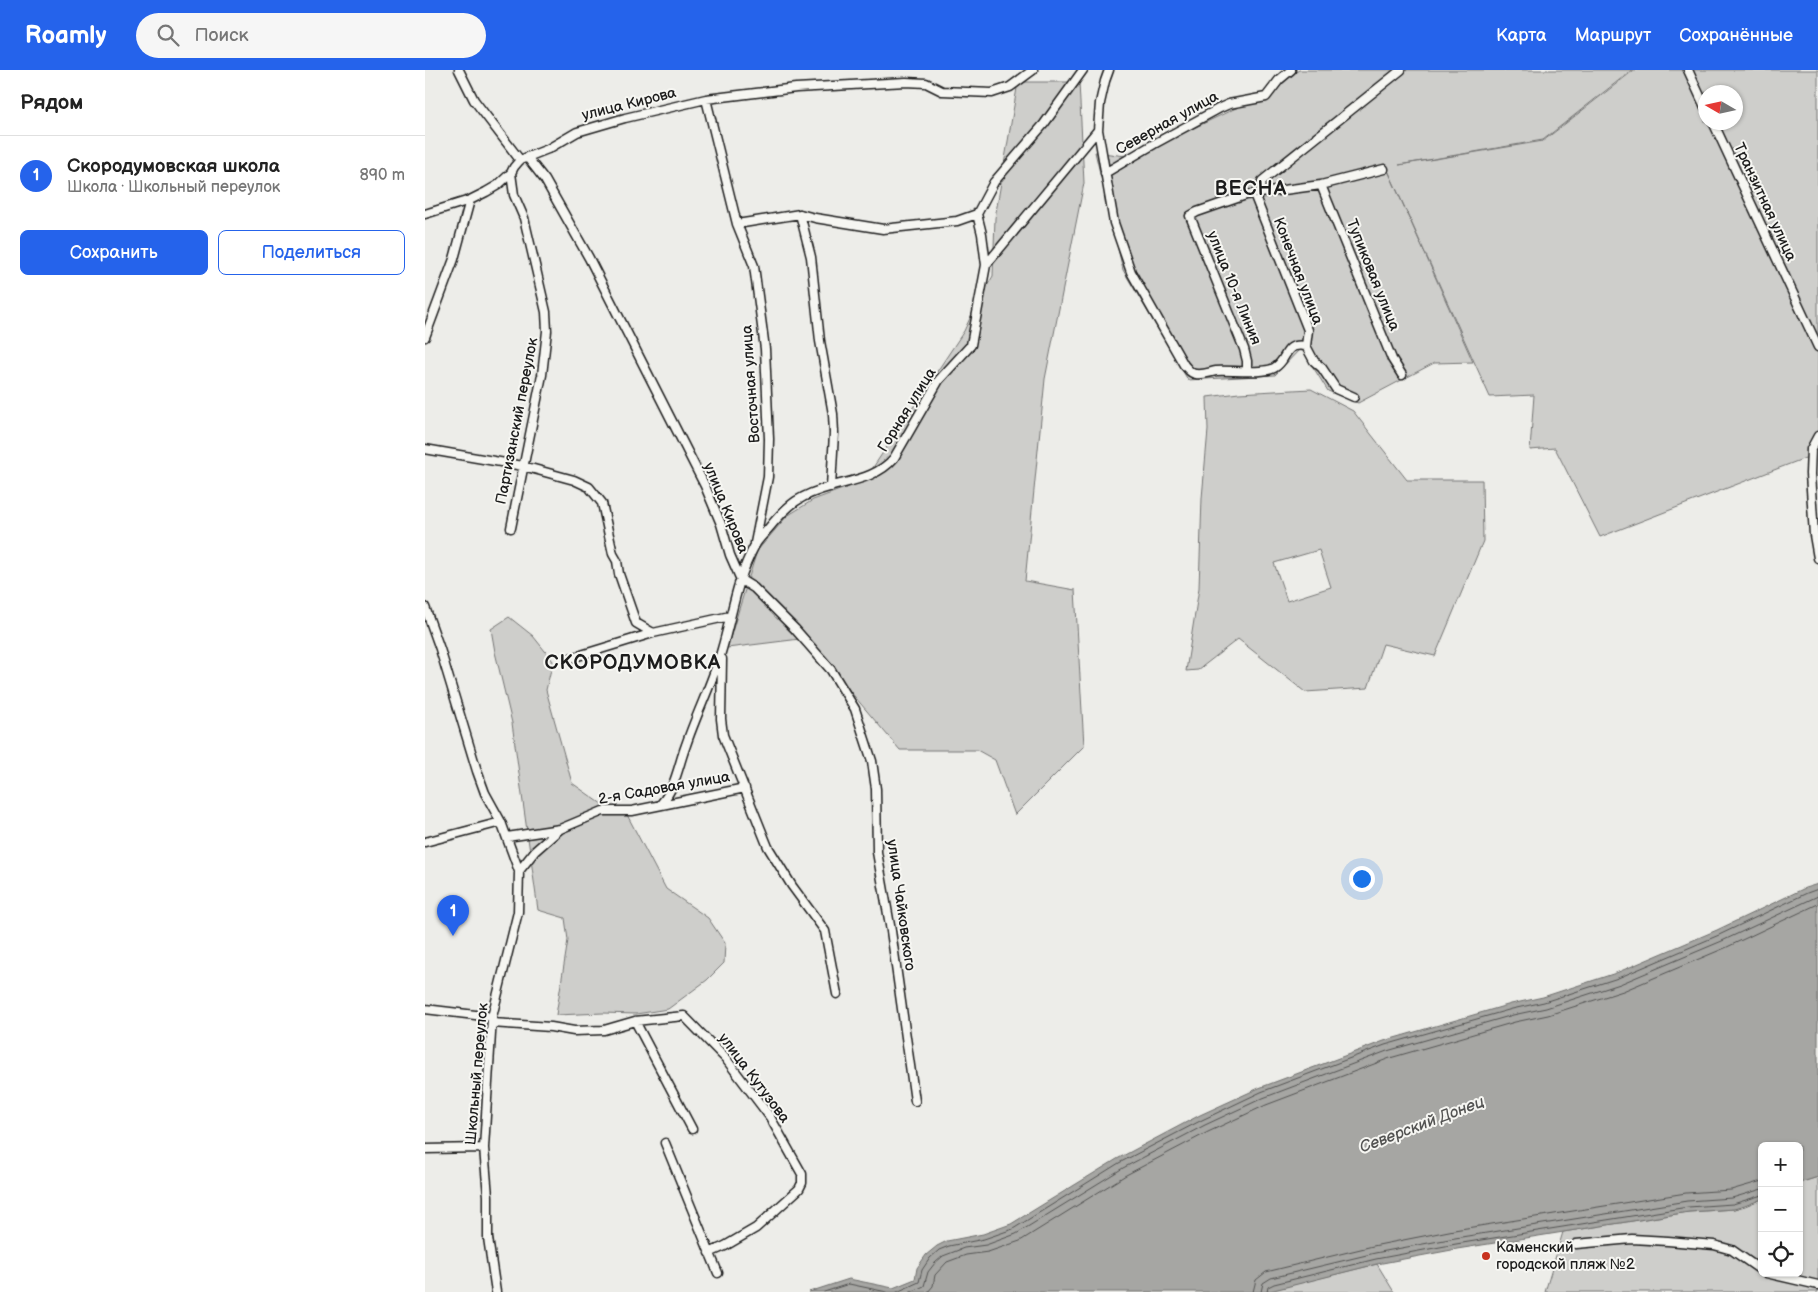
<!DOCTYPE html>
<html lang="ru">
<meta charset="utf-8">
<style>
body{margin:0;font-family:"Balsamiq Sans",sans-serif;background:#f6f6f6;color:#222}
.controls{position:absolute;right:15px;bottom:15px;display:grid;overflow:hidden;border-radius:8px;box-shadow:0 1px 4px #0004}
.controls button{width:45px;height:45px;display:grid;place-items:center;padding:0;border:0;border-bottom:1px solid #e0e0e0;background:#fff;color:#222;font:25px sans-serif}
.compass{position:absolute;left:1273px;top:15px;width:45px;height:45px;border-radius:50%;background:#fff;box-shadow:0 1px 4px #0004;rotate:279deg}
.you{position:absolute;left:936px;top:808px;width:18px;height:18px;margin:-12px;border:4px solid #fff;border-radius:50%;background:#1a73e8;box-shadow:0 0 0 8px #1a73e833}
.badge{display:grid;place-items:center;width:32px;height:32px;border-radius:50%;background:#2563eb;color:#fff;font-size:16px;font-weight:700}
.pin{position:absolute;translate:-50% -41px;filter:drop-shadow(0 1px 2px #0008)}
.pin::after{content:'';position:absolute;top:26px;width:18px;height:15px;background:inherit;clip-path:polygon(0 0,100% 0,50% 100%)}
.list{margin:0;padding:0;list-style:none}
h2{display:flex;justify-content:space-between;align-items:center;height:65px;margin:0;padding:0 20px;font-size:21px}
h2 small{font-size:16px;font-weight:400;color:#767676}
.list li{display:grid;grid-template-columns:32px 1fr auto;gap:15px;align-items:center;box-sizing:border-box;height:80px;padding:0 20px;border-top:1px solid #e0e0e0}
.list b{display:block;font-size:19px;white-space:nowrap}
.list p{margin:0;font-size:16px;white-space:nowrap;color:#767676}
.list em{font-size:16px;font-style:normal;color:#767676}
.actions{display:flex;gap:10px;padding:15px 20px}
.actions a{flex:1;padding:11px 0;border:1px solid #2563eb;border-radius:8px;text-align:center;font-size:18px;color:#2563eb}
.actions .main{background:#2563eb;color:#fff}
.icon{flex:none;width:28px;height:28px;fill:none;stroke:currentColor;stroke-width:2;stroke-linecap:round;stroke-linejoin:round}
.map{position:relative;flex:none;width:1393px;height:1222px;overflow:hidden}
header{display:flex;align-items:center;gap:30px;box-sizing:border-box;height:70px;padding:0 25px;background:#2563eb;color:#fff}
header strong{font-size:24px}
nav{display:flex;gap:28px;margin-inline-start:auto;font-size:18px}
.search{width:350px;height:45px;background:#f6f6f6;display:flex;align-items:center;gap:12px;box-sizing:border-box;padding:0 18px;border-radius:28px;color:#767676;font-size:19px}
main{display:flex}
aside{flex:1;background:#fff}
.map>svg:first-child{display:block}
.green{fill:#cececb;stroke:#757574;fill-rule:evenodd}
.water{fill:#a6a6a3;stroke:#6f6f6d}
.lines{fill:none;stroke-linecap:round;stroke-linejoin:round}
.shore{stroke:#535352;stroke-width:1}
.minor-casing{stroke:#1c1c1c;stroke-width:11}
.minor{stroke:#f6f6f2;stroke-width:8}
.poi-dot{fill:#c8321e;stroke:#f6f6f2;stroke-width:2}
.labels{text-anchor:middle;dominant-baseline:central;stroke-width:4;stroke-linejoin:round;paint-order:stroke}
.street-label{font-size:15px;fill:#1c1c1c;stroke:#f6f6f2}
.poi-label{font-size:15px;fill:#1c1c1c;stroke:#f6f6f2;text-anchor:start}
.water-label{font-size:16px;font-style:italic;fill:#535352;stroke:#f6f6f2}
.district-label{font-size:20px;font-weight:bold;letter-spacing:1px;fill:#1c1c1c;stroke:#f6f6f2}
</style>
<header>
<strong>Roamly</strong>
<div class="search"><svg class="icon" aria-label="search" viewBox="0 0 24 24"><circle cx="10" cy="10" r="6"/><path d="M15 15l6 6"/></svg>Поиск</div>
<nav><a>Карта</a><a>Маршрут</a><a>Сохранённые</a></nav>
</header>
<main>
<aside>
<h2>Рядом<small></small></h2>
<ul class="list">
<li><span class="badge">1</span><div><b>Скородумовская школа</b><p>Школа · Школьный переулок</p></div><em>890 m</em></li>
</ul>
<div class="actions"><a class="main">Сохранить</a><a>Поделиться</a></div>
</aside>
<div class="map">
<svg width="1393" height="1222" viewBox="0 0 1393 1222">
<rect width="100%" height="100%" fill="#edede9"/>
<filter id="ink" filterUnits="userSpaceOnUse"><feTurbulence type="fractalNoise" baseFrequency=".02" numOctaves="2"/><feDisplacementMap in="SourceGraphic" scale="10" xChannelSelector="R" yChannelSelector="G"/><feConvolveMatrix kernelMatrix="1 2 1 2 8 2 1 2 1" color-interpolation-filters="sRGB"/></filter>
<g filter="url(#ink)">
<path class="green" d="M874 0H1207L1118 70 974 95 1118 71 1209 0H1393V378L1388 385 1175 467 1130 378 1105 380 1109 325 1065 327 961 96 1048 292 1009 293 933 333 903 321 876 278 850 305 763 310 698 200 670 82 708 87 832 28ZM1280 22H1310V52H1280Z
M593 12H654L659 113 620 309 600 511 650 520 659 676 590 745 570 690 552 680H475L396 587 383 568 302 578 332 481 362 446 388 430 439 411 539 261 552 233 568 206 570 148Z
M886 319 928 341 982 410H1057L1058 471 1010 586 958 574 943 618 880 622 813 569 773 600 761 601 774 518 777 428 783 360 782 327 814 323ZM894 480 906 517 862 531 849 493Z
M84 547 108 566 128 591 121 620 147 713 184 739H199L241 819 283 848 300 873 299 893 282 910 243 939 211 944 178 943 131 945 143 870 140 848 113 840 87 653 70 582 66 559Z
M1393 1107V1222H1120L1138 1162 1264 1142 1309 1139 1337 1129V1203H1374V1113Z
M952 1194 969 1222H841L850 1219Z"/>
<path class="water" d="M1393 814V1107L1374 1113V1076H1337V1129L1320 1136 1309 1139 1264 1142 1032 1179 952 1194 841 1222H384L424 1209 468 1218 490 1209 492 1198 501 1185 512 1176 522 1171 558 1164 586 1154 692 1089 775 1045 834 1018 959 971 1086 934 1118 927 1191 903 1292 860 1380 818Z"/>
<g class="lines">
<path class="shore" d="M399 1222 424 1214 462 1222
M472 1222 494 1212 497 1200 505 1188 514 1180 524 1176 559 1169 588 1159 694 1093 777 1050 836 1022 960 975 1087 939 1119 932 1193 908 1294 865 1382 823 1393 819
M486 1222 499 1216 503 1202 510 1193 518 1186 539 1178 561 1175 591 1164 698 1098 780 1055 838 1028 962 981 1088 945 1121 938 1195 914 1297 871 1393 826
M503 1222 508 1216 510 1205 522 1192 541 1185 563 1182 595 1171 701 1105 783 1062 841 1035 965 988 1090 952 1123 945 1198 921 1300 878 1393 834
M828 1222 831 1210 841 1202 948 1176 1029 1160 1261 1123 1306 1120 1337 1111
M836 1222 838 1213 846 1208 950 1183 1030 1168 1262 1131 1307 1128 1337 1119
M842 1222 843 1217 849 1214 951 1189 1031 1174 1263 1137 1308 1134 1337 1125"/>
<defs>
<path id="minor" d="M34 0 49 30 95 90
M684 0 680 11 675 33 673 60 689 153 706 202 759 295C763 299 766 304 771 304 778 305 785 302 791 301 805 300 838 304 849 298 864 290 857 272 881 276
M1263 0 1280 37
M281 29 312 154 329 196 340 279 344 369 343 407 330 473
M1288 52 1393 277
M102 87 120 110 164 188 280 416 296 454 305 485 316 510 329 518 370 559 406 600 430 639 447 691 451 719 452 782 466 861 490 1031
M86 103 89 125 99 148 121 242 122 261 117 305 86 458
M680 103 729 74 795 38 804 34 841 27 854 10 866 0
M896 115 967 289 977 305
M836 123 837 111 976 0
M829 124 883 260 881 276 889 291 897 298 911 319 929 327
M0 144 45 130 61 122 73 115 86 103 89 97 95 90 123 79 152 62 200 48 281 29 371 18 481 12 501 13 517 21 567 23 585 17 608 0
M375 144 386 187 395 271 408 344 409 363 406 417
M552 144 569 112 619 54 658 0
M312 154 375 144 390 148 458 159 532 151 552 144
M561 195 673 60
M0 267 29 189 45 130
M822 300V291L819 279 765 146 772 142 821 125 896 115 959 99
M1393 366 1386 379 1385 404 1389 465 1393 488
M0 379 98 396 149 410 164 417 177 433 188 484 192 491 194 504 211 553 228 563
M0 537 15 579 52 701 60 723 76 752 94 801 93 842 67 947 59 1078 63 1126V1168L71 1222
M143 589 228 563 305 546
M297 589 296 649 298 665 343 777 367 816 400 861 412 924
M236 734C251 717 253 696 261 675 272 642 288 612 297 579 307 545 312 508 329 477 332 470 338 465 343 459 364 433 375 425 408 416 430 410 454 406 469 388L514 310 546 275 561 195 557 164 552 144
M82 767 135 759
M0 772 76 752
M94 801 110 781 135 759 178 741H207L320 718
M0 939 67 947
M210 951 267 1059
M67 953 126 957 149 961 179 960 210 951 259 946 301 989 345 1047 377 1104V1113L374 1119 331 1158 300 1176 284 1183
M240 1073 293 1203
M0 1079 59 1078
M1151 1174 1207 1169 1243 1171 1289 1175 1307 1180 1337 1201
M1341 1203 1393 1215"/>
</defs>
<use href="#minor" class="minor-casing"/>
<use href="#minor" class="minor"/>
</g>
</g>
<circle class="poi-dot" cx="1061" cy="1186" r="5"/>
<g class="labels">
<g class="street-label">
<text transform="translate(204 34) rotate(-14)">улица Кирова</text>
<text transform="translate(742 53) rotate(-29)">Северная улица</text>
<text transform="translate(1340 132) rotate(65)">Транзитная улица</text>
<text transform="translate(873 201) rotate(69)">Конечная улица</text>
<text transform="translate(948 205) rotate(68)">Тупиковая улица</text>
<text transform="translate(809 218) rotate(68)">улица 10-я Линия</text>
<text transform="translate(326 314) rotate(-94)">Восточная улица</text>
<text transform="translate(482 340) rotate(-58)">Горная улица</text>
<text transform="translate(92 351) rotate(-79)">Партизанский переулок</text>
<text transform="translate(301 438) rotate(68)">улица Кирова</text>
<text transform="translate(239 718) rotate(-10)">2-я Садовая улица</text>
<text transform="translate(476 835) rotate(82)">улица Чайковского</text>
<text transform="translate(52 1004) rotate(-85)">Школьный переулок</text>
<text transform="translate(329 1008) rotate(53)">улица Кутузова</text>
</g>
<g class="poi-label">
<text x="1071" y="1177">Каменский<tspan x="1071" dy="17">городской пляж №2</tspan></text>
</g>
<g class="water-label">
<text transform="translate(997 1055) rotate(-21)">Северский Донец</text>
</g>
<g class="district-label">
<text x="826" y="119">ВЕСНА</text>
<text x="208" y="593">СКОРОДУМОВКА</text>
</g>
</g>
</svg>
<div class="controls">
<button>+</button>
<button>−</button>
<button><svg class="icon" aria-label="locate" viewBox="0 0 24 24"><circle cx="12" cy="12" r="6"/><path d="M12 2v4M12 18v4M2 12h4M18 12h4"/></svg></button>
</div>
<svg class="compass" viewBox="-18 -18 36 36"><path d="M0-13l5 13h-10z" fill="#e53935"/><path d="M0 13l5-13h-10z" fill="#767676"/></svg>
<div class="you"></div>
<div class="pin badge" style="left:28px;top:866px">1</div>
</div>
</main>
